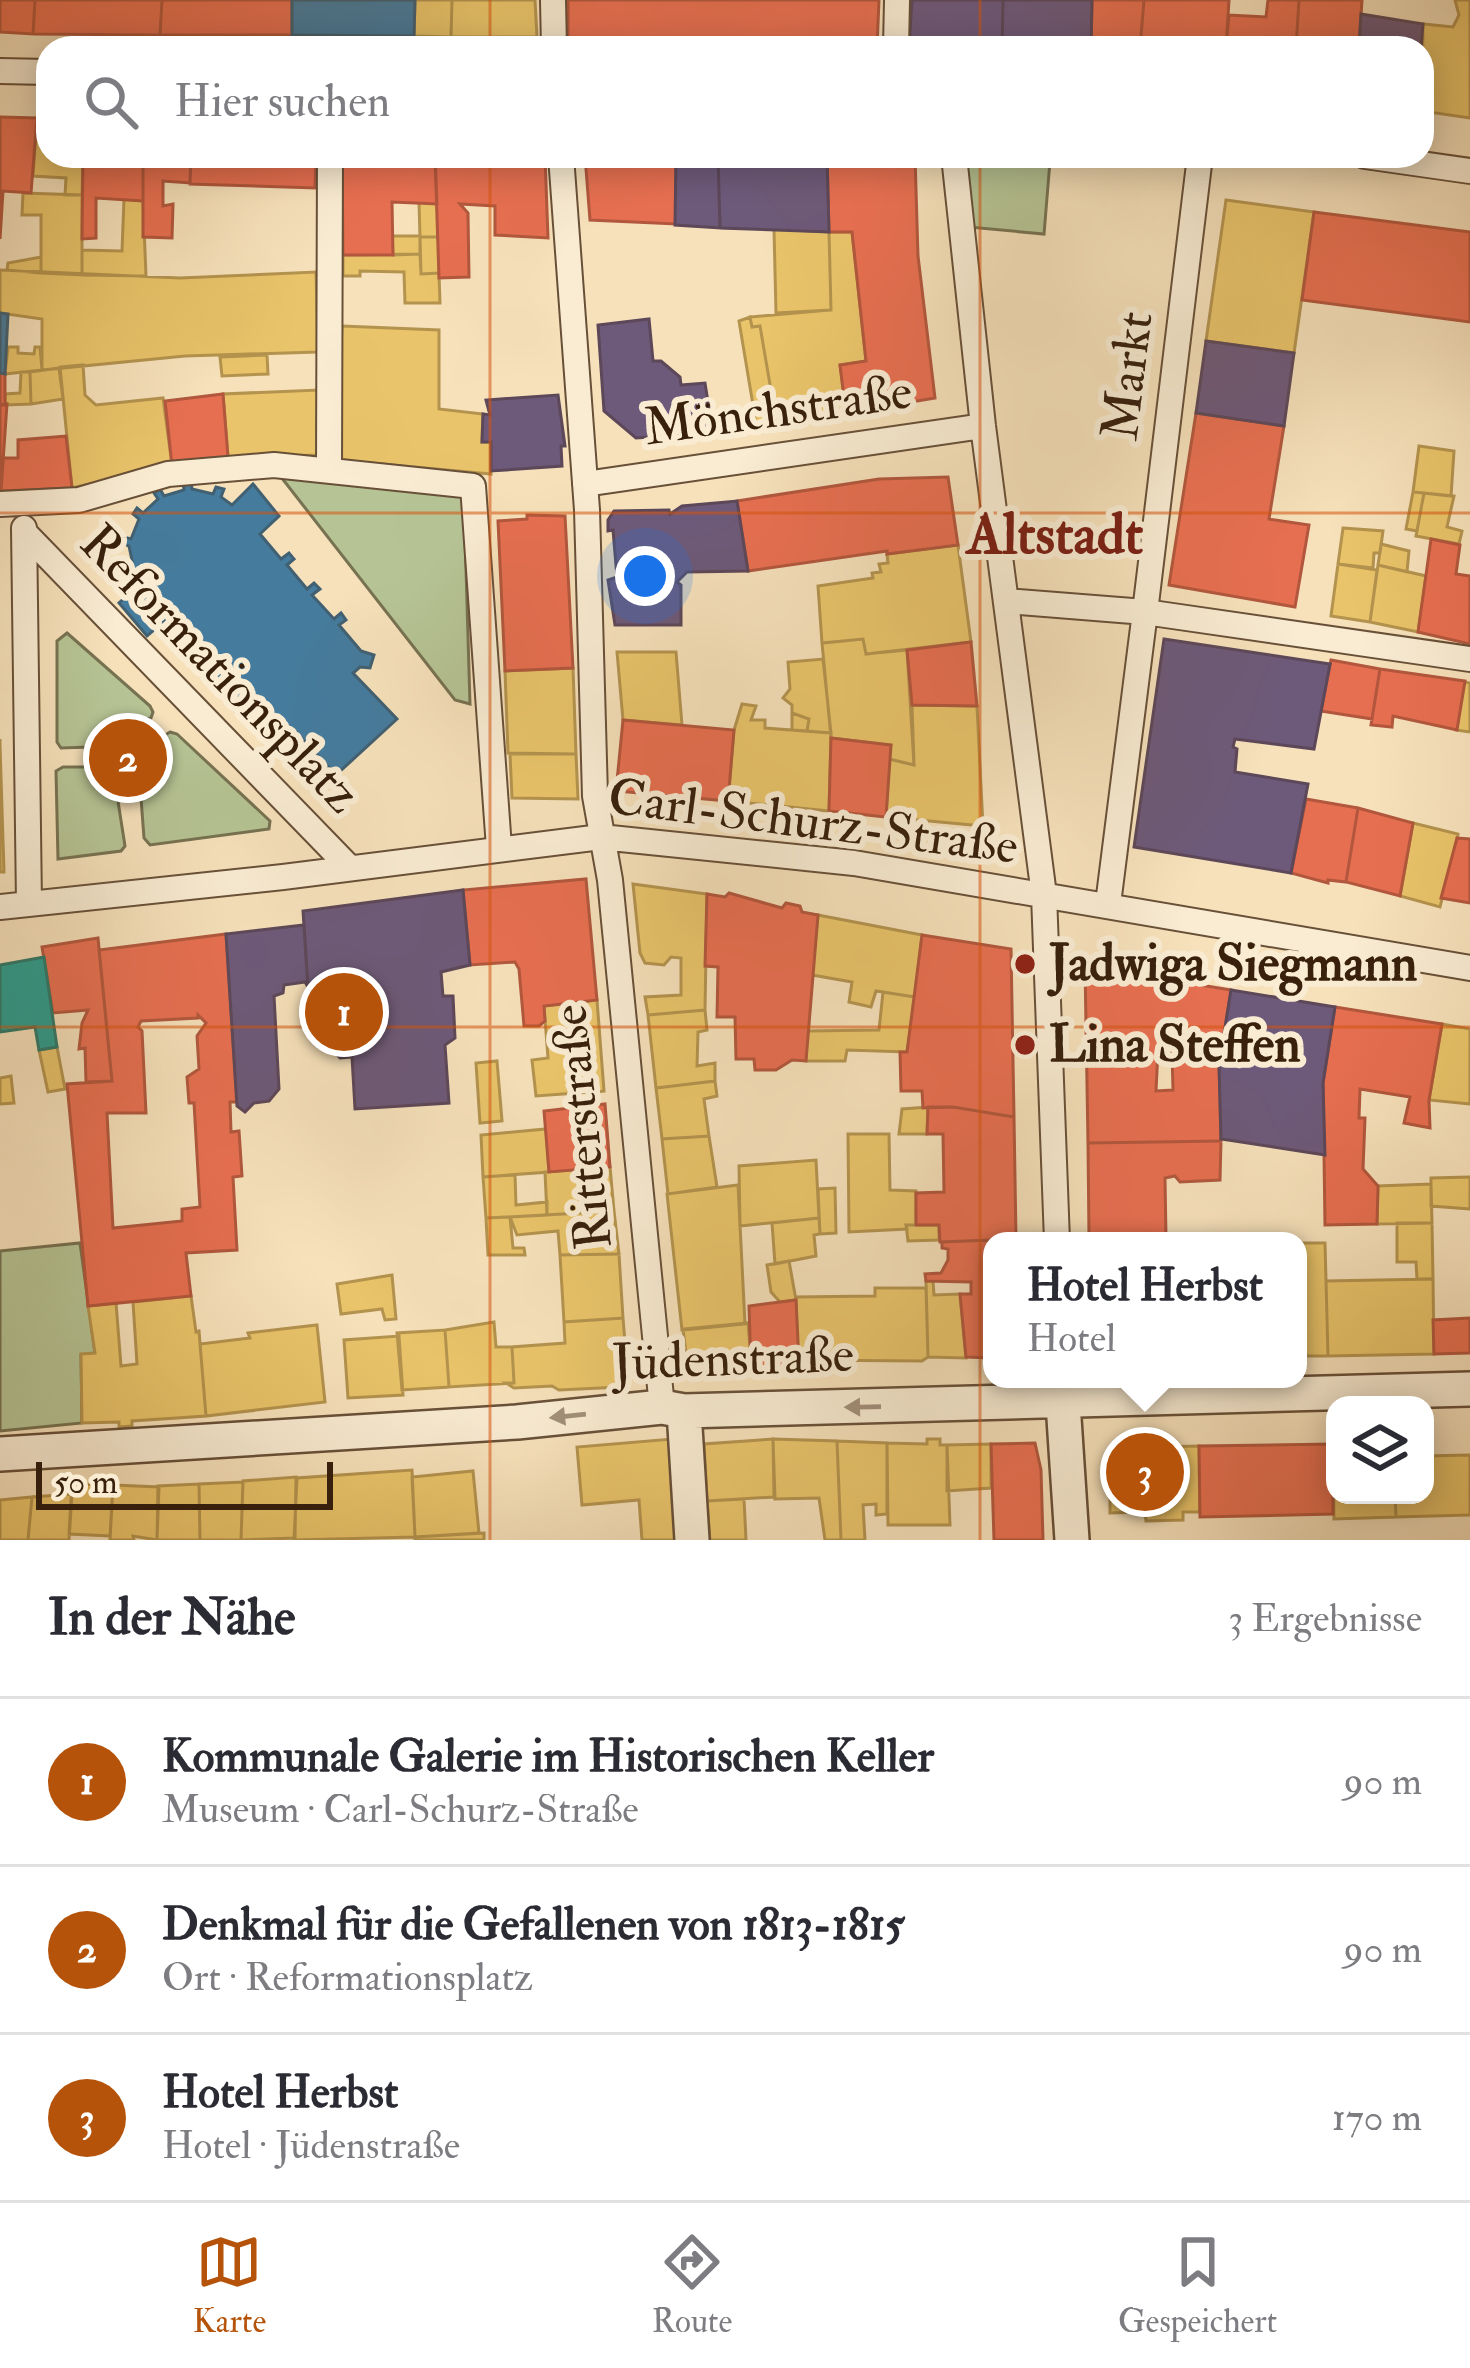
<!DOCTYPE html>
<html lang="de">
<meta charset="utf-8">
<style>
body{margin:0;font-family:"IM FELL Double Pica",serif;background:#f7f7f7;color:#2b2b33}
.controls{position:absolute;right:36px;bottom:36px;display:grid;overflow:hidden;border-radius:24px;box-shadow:0 6px 30px #0003}
.controls button{width:108px;height:108px;display:grid;place-items:center;padding:0;border:0;border-bottom:3px solid #e1e1e2;background:#fff;color:#2b2b33;font:60px sans-serif}
.scale{position:absolute;left:36px;bottom:30px;width:297px;box-sizing:border-box;padding-left:12px;border:6px solid #38200d;border-top:0;font-size:33px;line-height:42px;white-space:nowrap;color:#38200d;-webkit-text-stroke:9px #f9ecd3;paint-order:stroke}
.you{position:absolute;left:645px;top:576px;width:42px;height:42px;margin:-30px;border:9px solid #fff;border-radius:50%;background:#1a73e8;box-shadow:0 0 0 18px #1a73e833}
.badge{display:grid;place-items:center;width:78px;height:78px;border-radius:50%;background:#b45309;color:#fff;font-size:39px;font-weight:700}
.pin{position:absolute;translate:-50% -50%;border:6px solid #fff;box-shadow:0 3px 12px #0006}
.popup{position:absolute;left:983px;top:1232px;width:324px;height:156px;box-sizing:border-box;display:grid;place-content:center;border-radius:24px;background:#fff;filter:drop-shadow(0 3px 9px #0005);font-size:39px;white-space:nowrap;color:#7c7c81}
.popup b{font-size:45px;color:#2b2b33}
.popup::after{content:'';position:absolute;left:50%;top:100%;margin-left:-24px;border:24px solid transparent;border-top-color:#fff}
.list{margin:0;padding:0;list-style:none}
h2{display:flex;justify-content:space-between;align-items:center;height:156px;margin:0;padding:0 48px;font-size:51px}
h2 small{font-size:39px;font-weight:400;color:#7c7c81}
.list li{display:grid;grid-template-columns:78px 1fr auto;gap:36px;align-items:center;box-sizing:border-box;height:168px;padding:0 48px;border-top:3px solid #e1e1e2}
.list b{display:block;font-size:45px;white-space:nowrap}
.list p{margin:0;font-size:39px;white-space:nowrap;color:#7c7c81}
.list em{font-size:39px;font-style:normal;color:#7c7c81}
.icon{flex:none;width:66px;height:66px;fill:none;stroke:currentColor;stroke-width:2;stroke-linecap:round;stroke-linejoin:round}
.map{position:relative;flex:none;width:1470px;height:1540px;overflow:hidden}
.search{position:absolute;background:#fff;box-shadow:0 6px 30px #0003;left:36px;right:36px;top:36px;height:132px;display:flex;align-items:center;gap:30px;box-sizing:border-box;padding:0 42px;border-radius:36px;color:#7c7c81;font-size:45px}
.sheet{height:660px;background:#fff}
nav{display:flex;justify-content:space-around;align-items:center;box-sizing:border-box;height:168px;border-top:3px solid #e1e1e2;background:#fff;font-size:33px;color:#7c7c81}
nav a{display:grid;justify-items:center;gap:6px}
nav .on{color:#b45309}
.map>svg:first-child{display:block}
.green{fill:#b6c495;stroke:#777251;stroke-width:3}
.homes{fill:#e9c46a;stroke:#b4934e;stroke-width:3}
.shops{fill:#e76f51;stroke:#b2573d;stroke-width:3;fill-rule:evenodd}
.offices{fill:#6d597a;stroke:#5d4859;stroke-width:3}
.schools{fill:#2a9d8f;stroke:#2e7868;stroke-width:3}
.public{fill:#457b9d;stroke:#416072;stroke-width:3}
.lines{fill:none;stroke-linecap:round;stroke-linejoin:round}
.pedestrian-casing{stroke:#685038;stroke-width:28}
.minor-casing{stroke:#685038;stroke-width:38}
.pedestrian{stroke:#f9ecd3;stroke-width:24}
.minor{stroke:#f9ecd3;stroke-width:33}
.oneway{fill:#a2907a}
.grid{fill:none;stroke:#d6530c;stroke-width:3;stroke-opacity:0.55}
.poi-dot{fill:#8f2418;stroke:#f9ecd3;stroke-width:4.5}
.labels{text-anchor:middle;dominant-baseline:central;stroke-width:12;stroke-linejoin:round;paint-order:stroke}
.street-label{font-size:51px;fill:#38200d;stroke:#f9ecd3}
.poi-label{font-size:51px;font-weight:bold;fill:#38200d;stroke:#f9ecd3;text-anchor:start}
.quarter-label{font-size:57px;font-weight:bold;fill:#7a1f14;stroke:#f9ecd3}
</style>
<div class="map">
<svg width="1470" height="1540" viewBox="0 0 1470 1540">
<rect width="100%" height="100%" fill="#f6e1bb"/>
<filter id="stains"><feTurbulence type="fractalNoise" baseFrequency=".00167" numOctaves="4"/><feColorMatrix values="0 0 0 0 .2 0 0 0 0 .09 0 0 0 0 .02 0 0 0 .5 -.17"/></filter>
<radialGradient id="worn" r=".72"><stop offset=".6" stop-color="#630" stop-opacity="0"/><stop offset="1" stop-color="#630" stop-opacity=".3"/></radialGradient>
<path class="green" d="M963 156 1050 161 1044 234 957 226Z
M281 477 458 492 464 501 470 704 455 700Z
M67 633 150 706 153 712 151 718C124 722 100 713 90 747L61 748 57 742V641Z
M170 732 177 734 270 821 269 829 150 845 144 838 141 798C168 772 167 771 165 735Z
M63 767H92L100 786 117 795 125 846 121 851 58 859 56 771Z
M80 1243 95 1353 81 1355 82 1423 0 1431V1251Z"/>
<path class="homes" d="M415 0H452L451 37 414 36Z
M452 0H535L537 37H451Z
M1455 0H1470V118L1422 111 1423 24 1453 27 1459 15Z
M37 118 48 119V156H83L82 195H65L66 178 33 176Z
M23 193 82 195V275L41 273V215H22Z
M124 199 143 201 146 276 82 275V250L122 251Z
M1226 200 1314 212 1294 353 1206 341Z
M419 202 437 204 439 237H420Z
M774 229 829 232 831 310 776 313Z
M829 232H852L866 361 840 365 846 413 756 426 754 411 774 408 760 326 752 327 750 317 831 310Z
M392 236H420V254L393 255Z
M420 237H439L440 273 421 274Z
M420 254 421 274 439 273 440 303H405L404 272 360 271V276H343V255Z
M41 257V273L7 270 8 263Z
M0 270 180 278 316 272 318 352 185 356 42 370V319L0 313Z
M750 317 752 327 760 326 774 408 754 411 739 321Z
M342 326 439 330V409L483 414 482 442H491V474L337 460Z
M8 347H18V353L34 354 35 347H40L42 370 5 374Z
M267 355 268 374 222 376 220 357Z
M83 365 85 395 96 405 163 398 172 465 72 488 60 367Z
M59 368 63 399 31 404 30 372Z
M21 372H30L31 404 5 405V394L20 393Z
M319 390 320 455 228 457 223 394Z
M1419 446 1454 451 1451 496 1413 492Z
M1413 492 1424 493 1417 531 1406 529Z
M1424 493 1454 496 1447 527 1462 531 1459 544 1416 536Z
M1343 528 1383 531 1380 553H1374L1373 568 1338 564Z
M1381 544 1409 551 1407 572 1378 565Z
M958 545 971 642 866 654 863 639 822 643 818 586 873 578 872 573 881 572 879 564 888 563 887 554Z
M1338 564 1377 570 1370 622 1331 616Z
M1378 565 1426 576 1418 632 1370 622Z
M863 639 866 654 907 650 914 765 889 759 891 745 831 738 822 643Z
M617 652H676L682 725 623 720Z
M823 659 831 733 807 731 809 719 792 713V705L783 698 790 689 788 662Z
M573 668 576 754 508 753 505 671Z
M1464 682 1470 683V732L1456 730Z
M742 704 756 706 751 720H765V728L831 733 829 811 728 801 734 730Z
M912 705 977 706 983 826 886 817 889 759 914 765Z
M792 713 809 719 807 731 792 730Z
M0 739V745L4 872H0Z
M510 754H576L578 799 512 798Z
M1413 823 1458 834 1440 907 1400 896Z
M633 884 707 894 705 1010 648 1015 645 997 681 995V958L671 957 664 965 645 963 640 953Z
M818 915 922 935 915 997 876 991 871 1007 849 1002 852 982 812 975Z
M883 992 915 997 907 1052 847 1050 845 1061H806L807 1031 879 1030Z
M597 1000 604 1091 536 1096 532 1060 548 1058 544 1006Z
M705 1010 707 1030 698 1032 697 1066 715 1063V1081L656 1088 648 1015Z
M1442 1024 1470 1029V1104L1429 1100Z
M57 1047 65 1089 48 1092 39 1050Z
M497 1061 502 1121 480 1123 476 1063Z
M11 1076 14 1103 0 1104V1078Z
M715 1081 717 1096 704 1099 709 1136 662 1139 656 1088Z
M928 1107 927 1134H899L902 1109Z
M546 1129 549 1172 483 1177 481 1135Z
M848 1134H889L890 1190 916 1191V1225H906L907 1229 849 1232Z
M709 1136 717 1187 668 1194 662 1139Z
M816 1160 819 1218 740 1226 739 1166Z
M610 1167 614 1211 547 1215 545 1172Z
M515 1175 516 1205 547 1202V1215L486 1218 483 1177Z
M1470 1177V1209L1431 1206V1178Z
M1431 1184 1432 1223 1377 1224 1378 1186Z
M738 1185 745 1324 682 1330 667 1194Z
M835 1188 836 1233 820 1234 818 1189Z
M614 1211 619 1254 560 1255 558 1231 517 1235 510 1217Z
M510 1217 513 1248H524L525 1255H488L486 1218Z
M819 1218 820 1234 814 1235 816 1256 775 1264 772 1223Z
M1397 1223H1432L1433 1279H1417L1416 1262H1397Z
M906 1225H939V1240L908 1241Z
M1298 1243H1325L1328 1356H1298Z
M619 1254 623 1318 564 1322 560 1255Z
M789 1261 796 1300 780 1302 771 1292 767 1265Z
M392 1275 396 1319 385 1320 382 1309 341 1314 337 1284Z
M1433 1279 1434 1354 1328 1356 1326 1281Z
M926 1281H933L934 1295 960 1294 966 1358 928 1357Z
M875 1288H926L928 1357 922 1361 798 1360 796 1297 875 1296Z
M191 1296 196 1332 199 1331 206 1416 132 1421V1426L119 1427V1422L82 1423 81 1354 95 1353 88 1306 116 1303 121 1366 137 1364 133 1302Z
M623 1318 628 1379 621 1387 559 1390 552 1386 514 1388 506 1383H514L512 1347 565 1343 564 1322Z
M494 1322 496 1347H512L514 1383 449 1387 445 1330Z
M748 1323 751 1360 687 1362 683 1329Z
M317 1325 325 1402 206 1416 200 1344 250 1338 248 1333Z
M445 1330 449 1387 402 1390 397 1333Z
M399 1336 403 1395 348 1398 344 1340Z
M672 1439 680 1540H642L639 1500 582 1505 577 1447Z
M773 1439 837 1441 841 1540H825L819 1498 775 1499Z
M773 1439 774 1497 707 1501 704 1444Z
M927 1439H940V1445H947L950 1525H888L887 1443 927 1444Z
M837 1441 887 1443V1514L876 1515V1504L863 1505 865 1540H841Z
M991 1444V1488L947 1491V1445Z
M1333 1444 1335 1495H1395L1396 1517 1334 1519Z
M1199 1446 1200 1512H1183V1520L1146 1521 1145 1512 1110 1513V1448Z
M1470 1455V1515L1396 1517 1395 1495H1425V1456Z
M412 1470 415 1537 294 1540 297 1478Z
M473 1471 479 1533 415 1537 412 1477Z
M296 1477 295 1538 241 1540 243 1481Z
M243 1482 241 1540H200L199 1484Z
M72 1484 113 1485 110 1536 69 1534Z
M199 1484 200 1540H157L158 1486Z
M113 1485 159 1487 157 1540 133 1536 134 1540H110Z
M72 1494 69 1540H28L32 1497Z
M32 1497 28 1540H0V1500Z
M744 1499 746 1540H710L707 1501Z
M484 1533V1540H415V1537Z"/>
<path class="shops" d="M0 0H35L33 34 0 32Z
M35 0H162L160 35 33 34Z
M162 0H292V35H160Z
M568 0H879L877 48 568 39Z
M1092 0H1144L1140 48H1091Z
M1144 0H1229L1226 48H1140Z
M1268 0H1299L1296 48H1226L1229 15 1266 17Z
M1299 0H1362L1359 48H1296Z
M0 117 37 118 31 193 3 191 0 239Z
M83 156H143V201L96 198V238L82 239Z
M143 156H191L190 183 163 181V206L173 204 172 238 143 237Z
M191 156H316L315 188 190 184Z
M342 156H435L437 204 392 202 393 255H343Z
M435 156H545L548 238 495 235V206L460 204 468 213 469 277 439 278Z
M585 156H676V224L590 220Z
M827 156H915L918 256 935 398 846 413 840 365 866 361 852 232H829Z
M1314 212 1470 232V322L1302 300Z
M0 373 5 374V405H0Z
M223 394 228 457 172 465 165 401Z
M7 404 1 491H0V405Z
M1196 413 1284 426 1269 519 1309 525 1295 607 1169 585Z
M66 436 72 488 1 491 3 458H18V440Z
M948 477 958 545 887 554V551L748 571 737 501 879 479Z
M527 515 565 516 573 668 505 671 498 521 527 519Z
M1431 539 1460 545 1456 574 1470 576V644L1418 632Z
M971 642 977 706 912 705 907 650Z
M1331 660 1380 669 1372 719 1321 711Z
M1380 669 1465 681 1457 730 1393 716 1392 727 1371 725Z
M623 720 734 730 728 801 616 791Z
M831 738 891 745 886 817 829 811Z
M1306 799 1358 808 1346 882 1328 880V883L1291 873Z
M1358 808 1413 823 1400 896 1346 882Z
M1457 838 1470 839V903L1441 898Z
M586 879 597 1000 544 1006 545 1021 539 1026H524L519 969 515 962 470 965 463 890Z
M729 893 782 908 786 903 800 906 802 912 818 915 806 1061 792 1060 776 1070H755L754 1059H736L735 1017H717L718 967 705 966 707 894 725 897Z
M226 934 237 1102H230L231 1132 239 1131 242 1176 233 1177 237 1250 186 1253 191 1296 88 1306 67 1084 112 1081 99 950ZM198 1015 206 1023 197 1036 199 1069 187 1077 189 1103H194L200 1207 182 1209V1221L113 1228 107 1113H146L142 1031 138 1027 141 1021 198 1018Z
M922 935 1011 949 1014 1117 953 1107 923 1108 922 1091H901L900 1052H907Z
M98 938 112 1081 86 1082 85 1048 79 1049 82 1023 88 1010 53 1013 42 947Z
M1085 966 1231 990 1219 1065 1221 1141 1088 1143ZM1158 1051 1172 1052 1173 1090 1156 1091Z
M1335 1007 1442 1024 1429 1100 1430 1128 1404 1123 1410 1097 1360 1089 1359 1118H1365L1363 1169 1378 1186 1377 1224 1325 1225 1323 1083Z
M605 1104 610 1167 549 1172 544 1111Z
M928 1107H953L1014 1117 1016 1239 940 1242 939 1225H916V1193L944 1192 943 1134H927Z
M1221 1141 1220 1180 1180 1182 1175 1176 1165 1178 1166 1237 1089 1238 1088 1143Z
M1160 1237V1241H1089V1238Z
M1016 1239 992 1241V1358L966 1357 960 1294H971V1282L926 1281 925 1274 941 1273 948 1260V1249L942 1248V1242Z
M796 1300 799 1363 751 1368 749 1306Z
M1470 1318V1353L1434 1354 1433 1320Z
M1035 1443 1041 1470 1043 1540H994L991 1444Z
M1333 1444V1514L1200 1517 1199 1446Z"/>
<path class="offices" d="M912 0H1003L1002 48H909Z
M1003 0H1092L1091 48H1002Z
M1361 14 1423 24 1421 48H1359Z
M676 156H718L720 228 675 225Z
M718 156H827L829 232 720 228Z
M649 319 653 361H661L680 377 681 385 705 383 713 433 636 438 604 411 598 325Z
M1206 341 1294 353 1284 426 1196 413Z
M558 395 565 446H561L562 466 491 471V442H482L483 414 490 415 486 400Z
M737 501 748 571 687 572 677 582 681 585V625H615L608 580 617 577 613 530 608 531V520L614 511 669 510 670 514 682 506Z
M1164 639 1330 664 1314 749 1235 739 1233 747 1237 749 1235 772 1308 784 1291 873 1134 847Z
M463 890 470 965 441 972 443 996H453L455 1038 445 1045 449 1103 355 1109 352 1057 340 1058 331 1048 326 985 308 987 303 911Z
M304 925 308 987 305 982 284 985 283 993 274 996 279 1089 269 1101 254 1103 245 1112 237 1106 226 934Z
M1231 990 1335 1007 1323 1083 1325 1155 1221 1139 1219 1065Z"/>
<path class="schools" d="M44 957 57 1047 39 1050 35 1027 0 1032V965Z"/>
<path class="public" d="M292 0H415L414 36 292 35Z
M0 313 8 314 5 374 0 373Z
M191 481 192 489 213 494 216 487 224 489 221 497 232 505 253 484 279 516 260 534 281 559 289 553 294 559 287 565 307 589 314 583 320 589 312 595 334 619 341 613 346 620 339 625 361 651 374 655 370 668 360 667 353 673 397 719 336 775 293 729 281 741V751L273 750 272 739 247 711 240 717 235 711 242 705 220 680 213 686 208 680 215 675 194 650 187 656 181 649 188 644 167 619 147 636 119 603 138 586 134 572 126 573 125 566 133 565 129 546 122 543 124 537 131 539 139 519 133 514 137 508 143 513 158 499 154 493 160 489 164 496 184 490 183 482Z"/>
<g class="lines">
<defs>
<path id="pedestrian" d="M553 0 554 48
M896 48 897 0
M0 71 48 72
M561 156 587 510 595 796 610 880 662 1407
M954 156 983 426 1044 895 1057 1241
M1365 156 1470 171
M329 469 330 156
M585 484 983 426
M0 504 79 500 168 474 274 465 473 486 499 848
M24 528 29 904
M24 532 350 868
M1006 601 1145 612 1200 156
M1108 904 1145 612 1470 659
M0 907 283 877 601 837 854 863 1470 968"/>
<path id="minor" d="M1063 1403 1072 1540
M684 1411 692 1540
M0 1454 517 1422 662 1407 684 1411 1470 1389"/>
</defs>
<use href="#pedestrian" class="pedestrian-casing"/>
<use href="#minor" class="minor-casing"/>
<use href="#pedestrian" class="pedestrian"/>
<use href="#minor" class="minor"/>
</g>
<defs><path id="oneway-solid" d="M-6-.8H1V-3.2L6.5 0L1 3.2V.8H-6Z" transform="scale(3)"/></defs>
<g class="oneway">
<use href="#oneway-solid" transform="translate(863 1407) rotate(179)"/>
<use href="#oneway-solid" transform="translate(568 1416) rotate(174)"/>
</g>
<path class="grid" d="M490 0V48M980 0V48M490 156V1540M980 156V1540M0 513H1470M0 1027H1470"/>
<g class="poi-dot">
<circle cx="1025" cy="964" r="12"/>
<circle cx="1025" cy="1045" r="12"/>
</g>
<g class="labels">
<g class="street-label">
<text transform="translate(1128 376) rotate(-83)">Markt</text>
<text transform="translate(778 410) rotate(-8)">Mönchstraße</text>
<text transform="translate(220 669) rotate(46)">Reformationsplatz</text>
<text transform="translate(813 822) rotate(7)">Carl-Schurz-Straße</text>
<text transform="translate(582 1127) rotate(-96)">Ritterstraße</text>
<text transform="translate(733 1359) rotate(-2)">Jüdenstraße</text>
</g>
<g class="poi-label">
<text x="1049" y="964">Jadwiga Siegmann</text>
<text x="1049" y="1045">Lina Steffen</text>
</g>
<g class="quarter-label">
<text x="1055" y="535">Altstadt</text>
</g>
</g>
<rect width="100%" height="100%" filter="url(#stains)"/>
<rect width="100%" height="100%" fill="url(#worn)"/>
</svg>
<div class="controls">
<button><svg class="icon" aria-label="layers" viewBox="0 0 24 24"><path d="M12 4l9 5-9 5-9-5zM3 14l9 5 9-5"/></svg></button>
</div>
<div class="scale">50 m</div>
<div class="you"></div>
<div class="pin badge" style="left:344px;top:1012px">1</div>
<div class="pin badge" style="left:128px;top:758px">2</div>
<div class="pin badge" style="left:1145px;top:1472px">3</div>
<div class="popup"><b>Hotel Herbst</b>Hotel</div>
<div class="search"><svg class="icon" aria-label="search" viewBox="0 0 24 24"><circle cx="10" cy="10" r="6"/><path d="M15 15l6 6"/></svg>Hier suchen</div>
</div>
<section class="sheet">
<h2>In der Nähe<small>3 Ergebnisse</small></h2>
<ul class="list">
<li><span class="badge">1</span><div><b>Kommunale Galerie im Historischen Keller</b><p>Museum · Carl-Schurz-Straße</p></div><em>90 m</em></li>
<li><span class="badge">2</span><div><b>Denkmal für die Gefallenen von 1813-1815</b><p>Ort · Reformationsplatz</p></div><em>90 m</em></li>
<li><span class="badge">3</span><div><b>Hotel Herbst</b><p>Hotel · Jüdenstraße</p></div><em>170 m</em></li>
</ul>
</section>
<nav>
<a class="on"><svg class="icon" aria-label="map" viewBox="0 0 24 24"><path d="M3 6l6-2 6 2 6-2v14l-6 2-6-2-6 2zM9 4v14M15 6v14"/></svg>Karte</a>
<a><svg class="icon" aria-label="directions" viewBox="0 0 24 24"><path d="M12 3l9 9-9 9-9-9zM9 14v-3h6M13 9l2 2-2 2"/></svg>Route</a>
<a><svg class="icon" aria-label="saved" viewBox="0 0 24 24"><path d="M7 4h10v16l-5-4-5 4z"/></svg>Gespeichert</a>
</nav>
